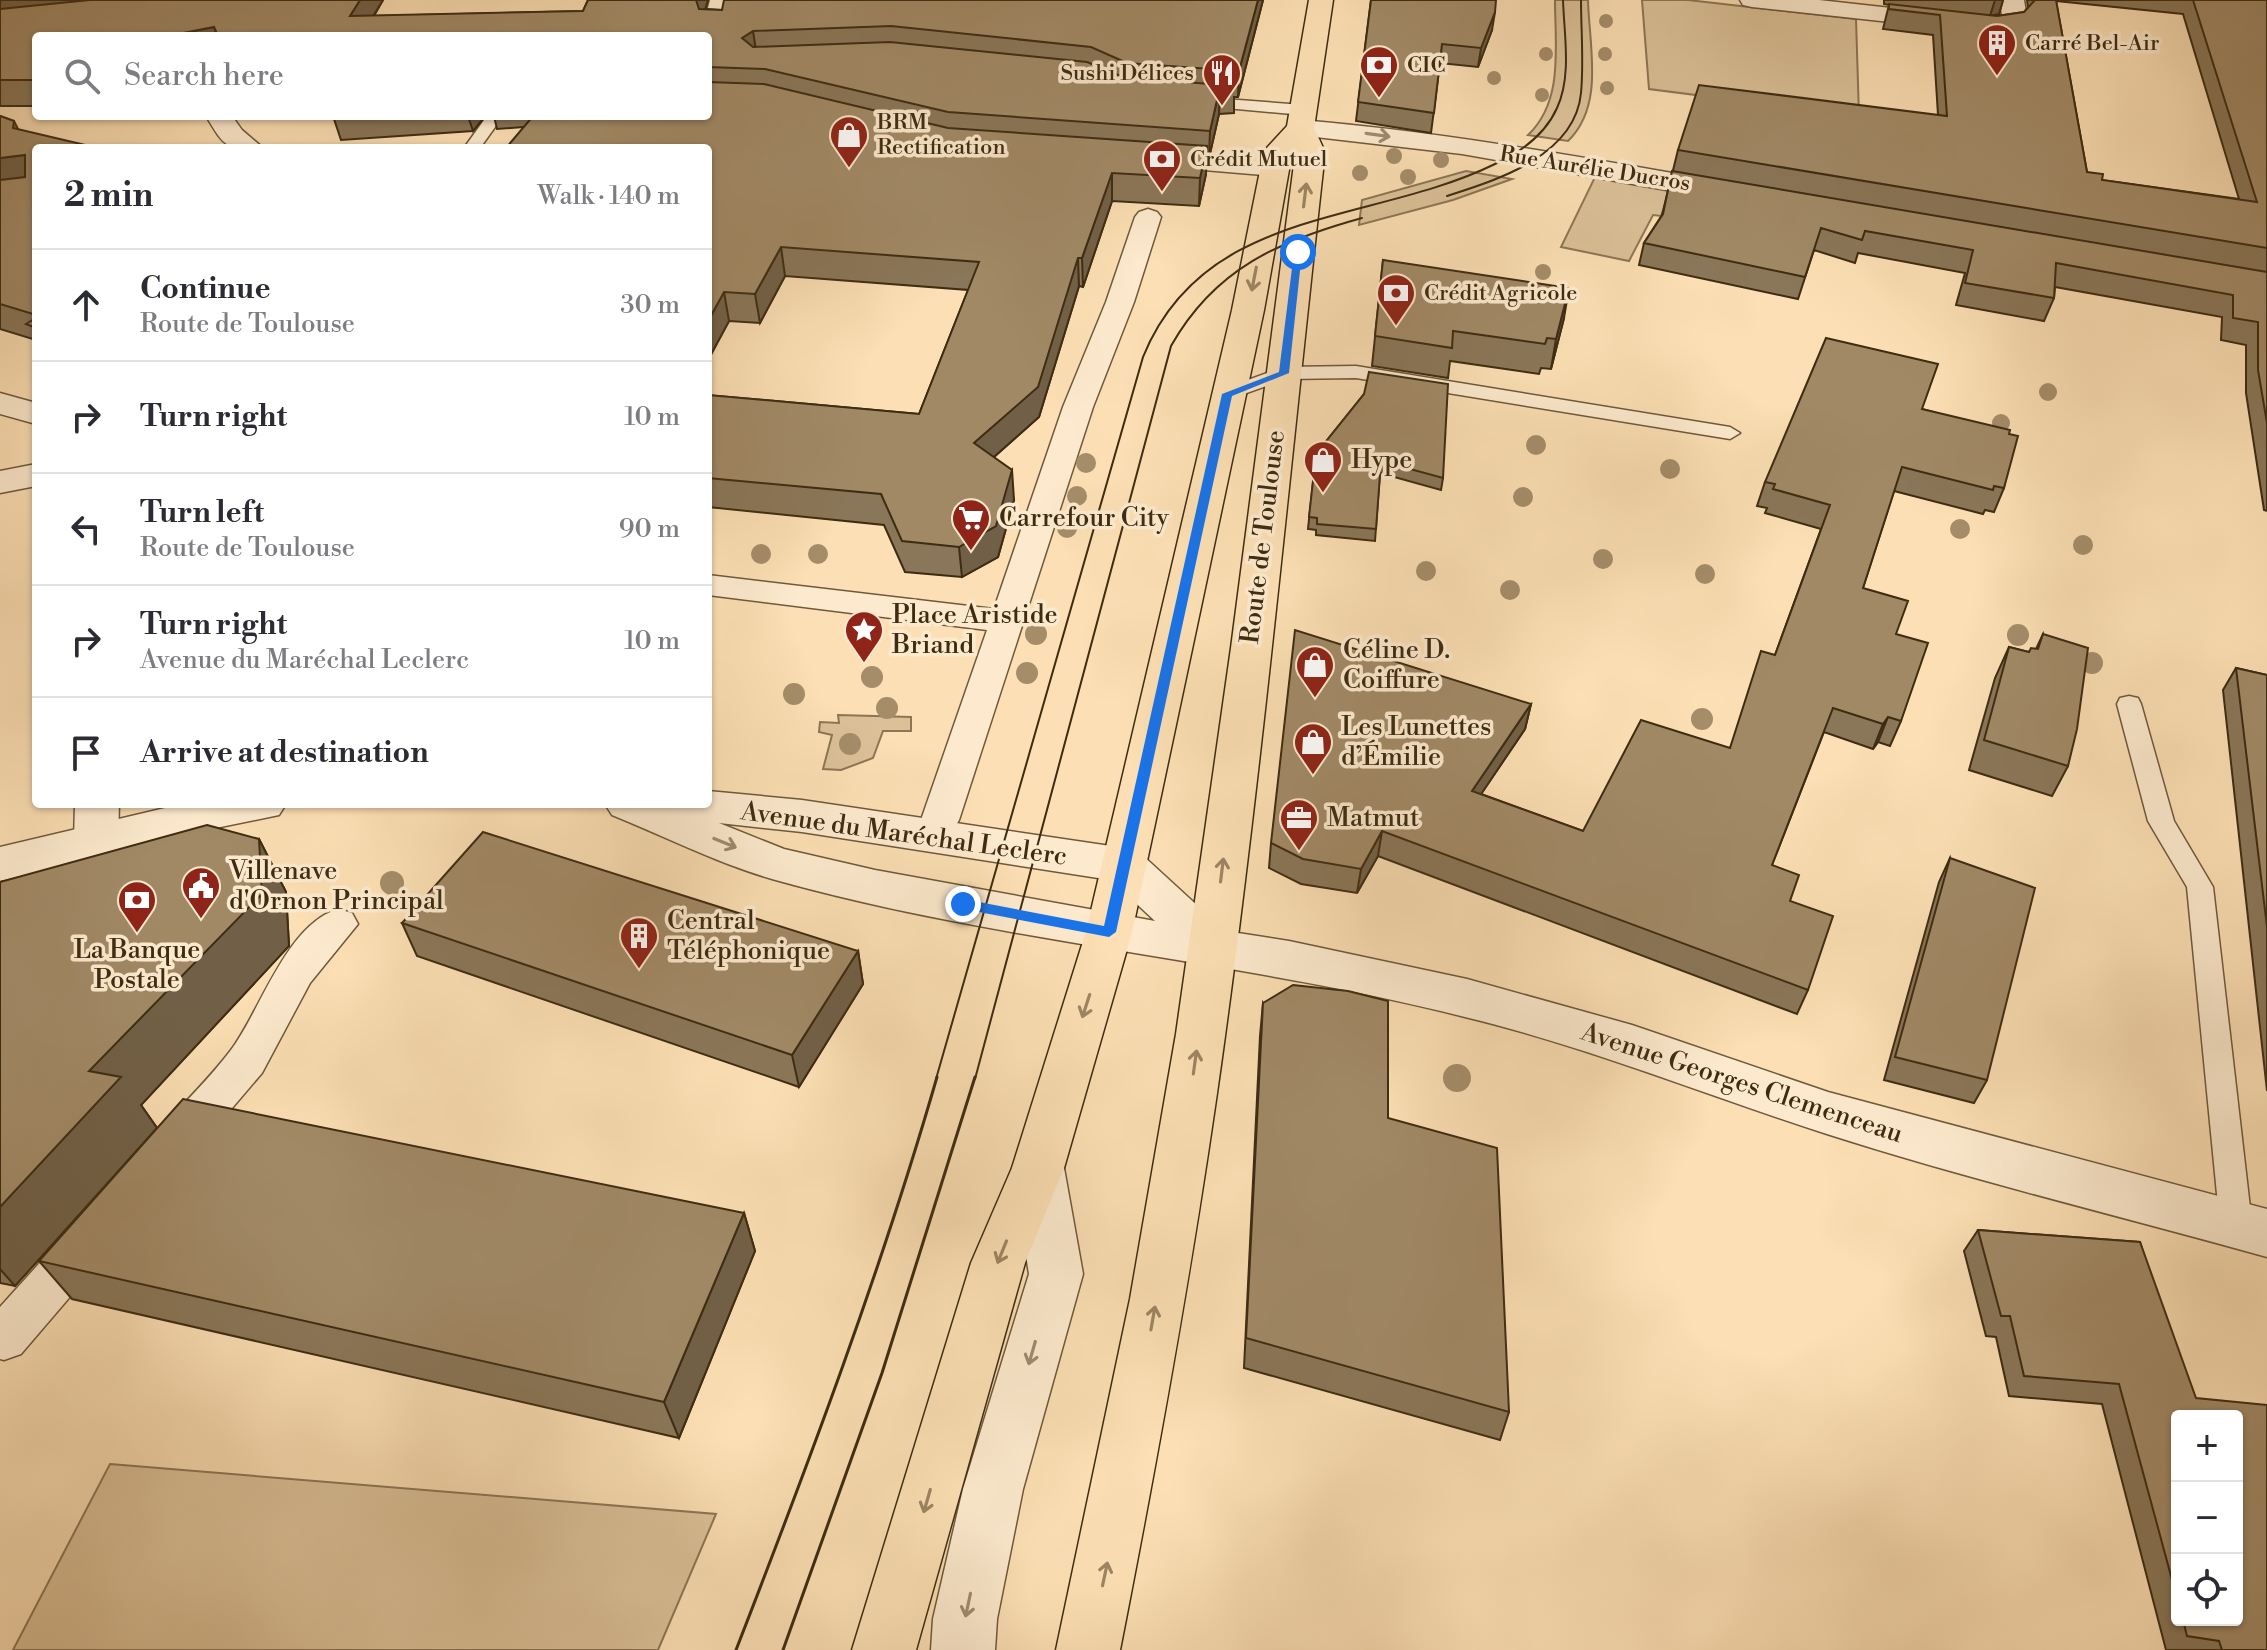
<!DOCTYPE html>
<meta charset="utf-8">
<style>
body{margin:0;font-family:"Libre Bodoni",serif;background:#f7f7f7;color:#2b2b33}
.controls{position:absolute;right:24px;bottom:24px;display:grid;overflow:hidden;border-radius:8px;box-shadow:0 2px 6px #0004}
.controls button{width:72px;height:72px;display:grid;place-items:center;padding:0;border:0;border-bottom:2px solid #e1e1e2;background:#fff;color:#2b2b33;font:40px sans-serif}
.stop{position:absolute;width:24px;height:24px;margin:-18px;border:6px solid #1a73e8;border-radius:50%;background:#fff}
.stop.end{background:#1a73e8;border-color:#fff;box-shadow:0 2px 8px #0008}
.list{margin:0;padding:0;list-style:none}
h2{display:flex;justify-content:space-between;align-items:center;height:104px;margin:0;padding:0 32px;font-size:34px}
h2 small{font-size:26px;font-weight:400;color:#7c7c81}
.list li{display:grid;grid-template-columns:52px 1fr auto;gap:24px;align-items:center;box-sizing:border-box;height:112px;padding:0 32px;border-top:2px solid #e1e1e2}
.list b{display:block;font-size:30px;white-space:nowrap}
.list p{margin:0;font-size:26px;white-space:nowrap;color:#7c7c81}
.list em{font-size:26px;font-style:normal;color:#7c7c81}
.icon{flex:none;width:44px;height:44px;fill:none;stroke:currentColor;stroke-width:2;stroke-linecap:round;stroke-linejoin:round}
.map{position:relative;flex:none;width:2267px;height:1650px;overflow:hidden}
.search{position:absolute;background:#fff;box-shadow:0 2px 6px #0004;left:32px;top:32px;width:680px;height:88px;display:flex;align-items:center;gap:20px;box-sizing:border-box;padding:0 28px;border-radius:8px;color:#7c7c81;font-size:30px}
.panel{position:absolute;background:#fff;box-shadow:0 2px 6px #0004;left:32px;top:144px;width:680px;height:664px;border-radius:8px}
.map>svg:first-child{display:block}
.green{fill:#dcc198;stroke:#8d7655;stroke-width:2}
.lines{fill:none;stroke-linecap:round;stroke-linejoin:round}
.service-casing{stroke:#6e593a;stroke-width:3}
.pedestrian-casing{stroke:#6e593a;stroke-width:3}
.minor-casing{stroke:#6e593a;stroke-width:3}
.tertiary-casing{stroke:#6e593a;stroke-width:3}
.primary-casing{stroke:#3e2c12;stroke-width:3}
.service{fill:#fdeace;fill-rule:evenodd}
.pedestrian{fill:#fdeace;fill-rule:evenodd}
.minor{fill:#fdeace;fill-rule:evenodd}
.tertiary{fill:#fdeace;fill-rule:evenodd}
.primary{fill:#fcdfb4;fill-rule:evenodd}
.tram-far1{stroke:#3e2c12;stroke-width:2}
.tram{stroke:#3e2c12;stroke-width:3}
.tree{fill:#a58d6a}
.wall{fill:#8a7658;stroke:#3e2c12;stroke-width:2;fill-rule:evenodd}
.shaded-wall{fill:#716047;stroke:#3e2c12;stroke-width:2}
.building{fill:#a18966;stroke:#3e2c12;stroke-width:2}
.oneway{stroke:#9e8b70}
.oneway2{stroke:#9d8663}
.route{fill:#1a73e8}
.labels{text-anchor:middle;dominant-baseline:central;stroke-width:7;stroke-linejoin:round;paint-order:stroke}
.far-poi-label{font-size:22px;fill:#3e2c12;stroke:#fdeace;text-anchor:start}
.far-street-label{font-size:22px;fill:#3e2c12;stroke:#fdeace}
.poi-label{font-size:26px;fill:#3e2c12;stroke:#fdeace;text-anchor:start}
.street-label{font-size:26px;fill:#3e2c12;stroke:#fdeace}
</style>
<div class="map">
<svg width="2267" height="1650" viewBox="0 0 2267 1650">
<rect width="100%" height="100%" fill="#fcdfb4"/>
<filter id="stains"><feTurbulence type="fractalNoise" baseFrequency=".0025" numOctaves="4"/><feColorMatrix values="0 0 0 0 .2 0 0 0 0 .09 0 0 0 0 .02 0 0 0 .5 -.17"/></filter>
<radialGradient id="worn" r=".72"><stop offset=".6" stop-color="#630" stop-opacity="0"/><stop offset="1" stop-color="#630" stop-opacity=".3"/></radialGradient>
<path class="green" d="M1555 0H1588C1589 46 1605 105 1568 141L1528 135C1564 101 1555 46 1555 0Z
M1642 0H1688L1856 19 1859 116 1649 89Z
M1466 171 1512 179 1453 200 1359 225 1362 200Z
M1595 177 1671 190 1661 216 1653 215 1629 261 1561 247Z
M838 715 911 717V731H883L873 758 841 770 823 769 832 735 819 732 820 722 839 723Z
M110 1464 716 1514 658 1650H13Z"/>
<g class="lines">
<defs>
<path id="service" d="M1199 97 1303 105 1311 110 1303 115 1193 105 1191 102Z
M487 116H503L480 148H464Z
M1174 158 1274 166 1282 171 1274 176 1168 167 1166 163Z
M1356 366 1730 427 1740 433 1730 439 1356 378 1286 379 1227 400 1217 394 1220 390 1284 367Z
M2129 696 2138 698 2141 704 2174 821 2213 887 2252 1225 2247 1235 2236 1239 2225 1235 2220 1225 2187 887 2148 821 2117 704 2120 698Z"/>
<path id="pedestrian" d="M1148 209 1157 212 1161 217 1134 302 1093 407 959 820 953 830 940 834 927 830 921 820 987 630 708 595V575L994 609 1063 407 1106 302 1135 217 1139 212Z
M338 909 352 913 358 924 310 983 262 1073 192 1155 176 1161 160 1155 154 1142 160 1129C184 1103 210 1078 231 1050 261 1010 286 925 338 909Z
M88 1221 104 1227 111 1242 104 1257 21 1354 4 1360 0 1359V1307L72 1227Z"/>
<path id="minor" d="M710 0H734L724 33H706L703 28Z
M1740 0H1819L1990 19 2002 16 2000 0H2024L2027 18 2017 29 1990 33 1752 7 1743 5Z
M206 116H232L242 130 263 148C224 148 226 149 206 116Z
M1300 120C1444 132 1586 158 1729 183L1739 186 1743 192 1739 198 1729 201 1462 154 1290 134 1286 128 1290 122Z
M0 393 36 403V424L0 414Z
M36 464V486L0 493V471Z
M75 804H119L118 840 112 851 96 856 80 851 74 840Z
M1038 1146 1056 1152 1064 1168 1083 1274 1023 1489 997 1619 995 1650H931L933 1619 963 1489 1029 1274 1012 1168 1020 1152Z"/>
<path id="tertiary" d="M708 791 802 800 1124 848 1140 853 1225 931 1289 941 1467 979 1632 1025 1828 1092 2267 1209V1257C2120 1216 1971 1180 1827 1134 1706 1095 1589 1047 1465 1017 1237 959 999 943 772 879 717 863 664 836 612 815L605 804H708ZM719 823 802 832 1111 880 1155 921 875 870 784 849Z
M182 804H286L279 815 201 831 0 881V847Z"/>
<path id="primary" d="M1309 0H1333L1314 128 1325 152C1292 447 1265 742 1225 1036 1197 1242 1160 1446 1120 1650H1056L1130 1299 1176 1034 1231 648 1296 149 1292 153 1264 310 1132 932 1064 1168 1025 1263 916 1650H852L971 1263 1012 1168 1086 932 1232 310 1264 151 1287 126Z"/>
</defs>
<use href="#service" class="service-casing"/>
<use href="#pedestrian" class="pedestrian-casing"/>
<use href="#minor" class="minor-casing"/>
<use href="#tertiary" class="tertiary-casing"/>
<use href="#primary" class="primary-casing"/>
<use href="#service" class="service"/>
<use href="#pedestrian" class="pedestrian"/>
<use href="#minor" class="minor"/>
<use href="#tertiary" class="tertiary"/>
<use href="#primary" class="primary"/>
<path class="tram-far1" d="M1447 196C1497 180 1575 156 1581 93 1584 62 1581 30 1581 0
M936 1079 1143 357C1204 206 1371 225 1495 164 1521 152 1545 135 1557 108 1572 76 1564 34 1563 0
M975 1079 1171 346C1215 268 1279 241 1362 218"/>
<path class="tram" d="M736 1650C809 1462 881 1271 937 1077
M783 1650 882 1373 975 1077"/>
</g>
<g class="tree">
<circle cx="1606" cy="21" r="7"/>
<circle cx="1546" cy="54" r="7"/>
<circle cx="1605" cy="54" r="7"/>
<circle cx="1494" cy="78" r="7"/>
<circle cx="1607" cy="88" r="7"/>
<circle cx="1542" cy="95" r="7"/>
<circle cx="1394" cy="156" r="8"/>
<circle cx="1441" cy="160" r="8"/>
<circle cx="1360" cy="173" r="8"/>
<circle cx="1408" cy="177" r="8"/>
<circle cx="1543" cy="272" r="8"/>
<circle cx="2048" cy="392" r="9"/>
<circle cx="2001" cy="423" r="9"/>
<circle cx="1536" cy="445" r="10"/>
<circle cx="1086" cy="463" r="10"/>
<circle cx="1670" cy="469" r="10"/>
<circle cx="1077" cy="496" r="10"/>
<circle cx="1523" cy="497" r="10"/>
<circle cx="1067" cy="528" r="10"/>
<circle cx="1960" cy="529" r="10"/>
<circle cx="2083" cy="545" r="10"/>
<circle cx="761" cy="554" r="10"/>
<circle cx="818" cy="554" r="10"/>
<circle cx="1603" cy="559" r="10"/>
<circle cx="1426" cy="571" r="10"/>
<circle cx="1705" cy="574" r="10"/>
<circle cx="1510" cy="590" r="10"/>
<circle cx="1036" cy="634" r="11"/>
<circle cx="2018" cy="635" r="11"/>
<circle cx="2092" cy="663" r="11"/>
<circle cx="1027" cy="673" r="11"/>
<circle cx="872" cy="677" r="11"/>
<circle cx="794" cy="694" r="11"/>
<circle cx="887" cy="708" r="11"/>
<circle cx="1702" cy="719" r="11"/>
<circle cx="850" cy="744" r="11"/>
<circle cx="392" cy="883" r="12"/>
<circle cx="1457" cy="1078" r="14"/>
</g>
<path class="wall" d="M0 0H383L374 16 583 11 588 0H708L705 9 722 10 1263 0 1238 97H1234V113L1219 114 1209 158H1206V174L1199 206 1112 201 1083 287 1079 286 1039 417 994 457 1014 500 998 557 962 577 905 572 884 525 708 507V395L919 414 968 290 785 276 760 323 729 321 708 360V148L523 127 497 129 494 116H708V36H36V106H0Z
M1371 0 1492 30 1478 67 1440 63 1431 133 1356 121Z
M1884 0H2003L1999 14 1992 15 1997 16 2024 12 2028 8 2027 0H2267V511L2264 510 2246 393V345L2221 340 2222 317 2055 287 2054 298 2044 321 1956 305 1965 273 1858 253 1855 263 1814 250 1798 299 1639 265 1644 243 1662 215 1678 150 1938 115 1933 35 1883 29 1889 5 1884 4ZM2056 1 2183 14 2239 199 2102 180 2087 172Z
M0 116 14 121 18 129 36 148V344L33 339 0 329Z
M333 116H485L473 131 341 140Z
M1383 260 1564 318 1551 369 1541 368 1539 374 1450 361 1448 378 1372 366Z
M1364 394 1443 478 1441 490 1380 473 1375 541 1316 535V530L1308 529 1316 454Z
M1922 409 2009 434 2004 488 1994 512 1985 510 1983 514 1894 491 1863 588 1896 634 1901 721 1890 746 1878 742 1873 749 1824 732 1772 865 1790 901 1808 990 1797 1014 1378 856 1357 893 1301 884 1269 868 1271 843 1531 704 1525 729 1481 794 1583 831 1730 748 1775 655 1821 529 1765 513 1767 508 1757 506 1765 482Z
M2043 634 2068 766 2052 796 1969 770 1995 678 2009 647 2028 652 2036 649Z
M2236 668 2267 675V1091L2223 690Z
M259 839 286 892 289 946 141 1105 157 1128 15 1286 0 1283V882Z
M1950 858 1987 1080 1974 1103 1884 1080 1939 882Z
M402 923 858 951 863 984 799 1087 417 956Z
M1263 1003 1509 1412 1500 1440 1244 1368 1260 1036Z
M744 1213 755 1251 679 1438 72 1299 39 1261Z
M1978 1230 2140 1242 2267 1650H2166L2102 1404 2009 1396 1996 1337 1986 1336 1964 1251ZM2177 1416 2237 1620H2177Z"/>
<path class="shaded-wall" d="M0 0H153L0 16Z
M360 0H383L361 36 350 16Z
M696 0H708L700 27 696 2Z
M1258 0H1263L1238 97 1239 71Z
M1995 0H2003L1999 14 1990 16Z
M1495 12 1492 30 1478 67 1481 48Z
M214 27 217 36H168Z
M753 31 757 57 742 38Z
M1220 87 1219 114 1209 158 1210 131Z
M468 116H485L473 131Z
M1207 146 1206 174 1199 206 1200 178Z
M25 155 36 178 0 187V158Z
M1112 173V201L1083 287 1082 258Z
M781 247 785 276 760 323 755 294Z
M1078 258 1079 286 1039 417 976 473 974 443Z
M1569 288 1564 318 1551 369 1556 339Z
M724 292 729 321 708 360V321Z
M1012 470 1014 500 998 557 962 577 959 547Z
M1531 704 1525 729 1467 815 1472 791Z
M1888 717 1878 742 1873 749 1883 724Z
M1382 831 1378 856 1357 893 1361 869Z
M259 839 286 892 289 946 141 1105 157 1128 15 1286 0 1269V1207L89 1071Z
M858 951 863 984 799 1087 792 1055Z
M744 1213 755 1251 679 1438 664 1402Z"/>
<path class="building" d="M90 0H360L350 16 583 11 588 0H696L699 9 722 10 724 0H1258L1239 71 1127 63 1091 47 891 26 753 31 742 38 753 47 890 42 1087 62 1123 77 1235 86 1220 87 1210 131 948 112 765 69 708 67V36H218L214 27 168 36H36V80H0V9Z
M1371 0H1496L1495 12 1481 48 1442 44 1434 113 1358 102Z
M2035 0H2056L2087 172 2103 174 2102 180 2257 202 2193 0H2267V248L1678 150 1699 85 1947 116 1940 15 1889 9V4L1997 16 2024 12Z
M708 82 764 84 948 128 1207 146 1200 178 1112 173 1082 258H1078L1038 387 974 443 1012 470 996 526 959 547 902 541 881 494 708 478V395L919 414 979 262 781 247 755 294 724 292 708 321V148H506L533 116H708Z
M0 116 14 121 13 128 98 148H36V315L0 304V180L25 177V155L0 158Z
M1672 171 2267 272V423L2258 370V322L2233 318V295L2056 263 2054 298 1965 283 1973 250 1865 231 1862 240 1821 228 1805 277 1644 243 1663 214Z
M1383 260 1569 288 1556 339 1547 338 1545 344 1453 331 1452 348 1375 336Z
M36 318V328L26 324Z
M1826 338 1938 364 1922 409 2010 430 2009 434 2018 436 2004 488 1994 486 1993 490 1902 467 1863 588 1908 601 1896 634 1928 643 1901 721 1888 717 1883 724 1833 708 1772 865 1799 875 1790 901 1833 916 1808 990 1382 831 1361 869 1303 859 1271 843 1295 630 1531 704 1472 791 1583 831 1641 720 1730 748 1761 651 1775 655 1830 505 1773 489 1775 484 1765 482Z
M1369 372 1448 384 1443 478 1381 461 1376 529 1317 524V518L1309 517 1316 454 1364 394Z
M2043 634 2088 648 2077 729 2068 766 1984 740 2009 647 2029 652 2031 648 2038 649Z
M2236 668 2267 675V927Z
M207 825 259 839 262 894 89 1071 121 1077 0 1207V882Z
M483 832 858 951 792 1055 402 923Z
M1950 858 2035 888 1987 1080 1895 1057Z
M1293 985 1348 991 1388 1001V1118L1497 1148 1509 1412 1246 1338 1263 1003Z
M183 1099 744 1213 664 1402 39 1261Z
M1978 1230 2140 1242 2196 1398 2267 1405V1650H2222L2219 1641 2187 1636 2183 1620H2237V1416H2177V1598L2119 1384 2024 1376 2010 1316H2001Z"/>
<defs><path id="oneway-shaft" d="M-6 0H5M1.5-3L5.5 0L1.5 3" fill="none" stroke-width="1.6" stroke-linecap="round" stroke-linejoin="round" transform="scale(2)"/></defs>
<g class="oneway">
<use href="#oneway-shaft" transform="translate(1378 135) rotate(8)"/>
<use href="#oneway-shaft" transform="translate(725 843) rotate(22)"/>
<use href="#oneway-shaft" transform="translate(1032 1353) rotate(106)"/>
<use href="#oneway-shaft" transform="translate(968 1605) rotate(102)"/>
</g>
<g class="oneway2">
<use href="#oneway-shaft" transform="translate(1305 195) rotate(-83)"/>
<use href="#oneway-shaft" transform="translate(1254 279) rotate(101)"/>
<use href="#oneway-shaft" transform="translate(1222 870) rotate(-83)"/>
<use href="#oneway-shaft" transform="translate(1086 1006) rotate(108)"/>
<use href="#oneway-shaft" transform="translate(1195 1062) rotate(-82)"/>
<use href="#oneway-shaft" transform="translate(1002 1252) rotate(112)"/>
<use href="#oneway-shaft" transform="translate(1153 1318) rotate(-80)"/>
<use href="#oneway-shaft" transform="translate(927 1501) rotate(106)"/>
<use href="#oneway-shaft" transform="translate(1105 1574) rotate(-78)"/>
</g>
<path class="route" d="M1298 250 1302 252 1289 373 1232 396 1116 932 1109 937 958 908 956 904 963 899 1104 926 1222 394 1279 372 1294 252Z"/>
<defs>
<symbol id="building-pin" viewBox="-11 -11 22 30"><path d="M0 17L-7.5 6A9.5 9.5 0 1 1 7.5 6Z" fill="#8f2418" stroke="#fdeace"/><path d="M-4-6H4V6H1V3H-1V6H-4ZM-2.5-4.3h1.7v1.8h-1.7ZM.8-4.3h1.7v1.8H.8ZM-2.5-1h1.7V.8h-1.7ZM.8-1h1.7V.8H.8Z" fill="#fff"/></symbol>
<symbol id="bank-pin" viewBox="-11 -11 22 30"><path d="M0 17L-7.5 6A9.5 9.5 0 1 1 7.5 6Z" fill="#8f2418" stroke="#fdeace"/><path d="M-6-4H6V4H-6ZM0-2.3a2.3 2.3 0 1 0 0 4.6a2.3 2.3 0 1 0 0-4.6Z" fill="#fff"/></symbol>
<symbol id="restaurant-pin" viewBox="-11 -11 22 30"><path d="M0 17L-7.5 6A9.5 9.5 0 1 1 7.5 6Z" fill="#8f2418" stroke="#fdeace"/><path d="M-5-6h1v4h1v-4h1v4h1v-4h1v5L-1.5 .5V6h-2V.5L-5-1ZM5-6V6H3V1.5H1.5Q1.5-4 5-6Z" fill="#fff"/></symbol>
<symbol id="shop-pin" viewBox="-11 -11 22 30"><path d="M0 17L-7.5 6A9.5 9.5 0 1 1 7.5 6Z" fill="#8f2418" stroke="#fdeace"/><path d="M-5-2.5h2.3a2.7 3.5 0 0 1 5.4 0H5L5.5 6h-11ZM-1.5-2.5h3a1.5 2.3 0 0 0-3 0Z" fill="#fff"/></symbol>
<symbol id="supermarket-pin" viewBox="-11 -11 22 30"><path d="M0 17L-7.5 6A9.5 9.5 0 1 1 7.5 6Z" fill="#8f2418" stroke="#fdeace"/><path d="M-6-5.5h2.5l.6 2H6L4.5 2H-2.5L-4.4-4H-6ZM-1.5 3.2a1.3 1.3 0 1 0 .1 0ZM3 3.2a1.3 1.3 0 1 0 .1 0Z" fill="#fff"/></symbol>
<symbol id="sight-pin" viewBox="-11 -11 22 30"><path d="M0 17L-7.5 6A9.5 9.5 0 1 1 7.5 6Z" fill="#8f2418" stroke="#fdeace"/><path d="M0-6L1.8-2.2L6-1.7L2.9 1.2L3.7 5.4L0 3.3L-3.7 5.4L-2.9 1.2L-6-1.7L-1.8-2.2Z" fill="#fff"/></symbol>
<symbol id="office-pin" viewBox="-11 -11 22 30"><path d="M0 17L-7.5 6A9.5 9.5 0 1 1 7.5 6Z" fill="#8f2418" stroke="#fdeace"/><path d="M-6-3h4V-5.5h4V-3h4V5H-6ZM-1-4.5V-3h2v-1.5ZM-6 0V1H6V0Z" fill="#fff"/></symbol>
<symbol id="civic-pin" viewBox="-11 -11 22 30"><path d="M0 17L-7.5 6A9.5 9.5 0 1 1 7.5 6Z" fill="#8f2418" stroke="#fdeace"/><path d="M-.6-6.5H3V-4.5H.6V-3L4-1V1h2V6H-6V1h2V-1L-.6-3ZM-1.2 2.5V6h2.4V2.5Z" fill="#fff"/></symbol>
</defs>
<g fill-rule="evenodd">
<use href="#building-pin" x="1975" y="21" width="44" height="60"/>
<use href="#bank-pin" x="1357" y="43" width="44" height="60"/>
<use href="#restaurant-pin" x="1200" y="51" width="44" height="60"/>
<use href="#shop-pin" x="827" y="113" width="44" height="60"/>
<use href="#bank-pin" x="1140" y="137" width="44" height="60"/>
<use href="#bank-pin" x="1374" y="271" width="44" height="60"/>
<use href="#shop-pin" x="1301" y="438" width="44" height="60"/>
<use href="#supermarket-pin" x="949" y="496" width="44" height="60"/>
<use href="#sight-pin" x="842" y="608" width="44" height="60"/>
<use href="#shop-pin" x="1293" y="643" width="44" height="60"/>
<use href="#shop-pin" x="1291" y="720" width="44" height="60"/>
<use href="#office-pin" x="1277" y="796" width="44" height="60"/>
<use href="#civic-pin" x="179" y="864" width="44" height="60"/>
<use href="#bank-pin" x="115" y="878" width="44" height="60"/>
<use href="#building-pin" x="617" y="914" width="44" height="60"/>
</g>
<g class="labels">
<g class="far-poi-label">
<text x="2025" y="43">Carré Bel-Air</text>
<text x="1407" y="65">CIC</text>
<text x="1194" y="73" text-anchor="end">Sushi Délices</text>
<text x="877" y="122">BRM<tspan x="877" dy="25">Rectification</tspan></text>
<text x="1190" y="159">Crédit Mutuel</text>
<text x="1424" y="293">Crédit Agricole</text>
</g>
<g class="far-street-label">
<text transform="translate(1595 169) rotate(9)">Rue Aurélie Ducros</text>
</g>
<g class="poi-label">
<text x="1351" y="460">Hype</text>
<text x="999" y="518">Carrefour City</text>
<text x="892" y="615">Place Aristide<tspan x="892" dy="30">Briand</tspan></text>
<text x="1343" y="650">Céline D.<tspan x="1343" dy="30">Coiffure</tspan></text>
<text x="1341" y="727">Les Lunettes<tspan x="1341" dy="30">d’Émilie</tspan></text>
<text x="1327" y="818">Matmut</text>
<text x="229" y="871">Villenave<tspan x="229" dy="30">d'Ornon Principal</tspan></text>
<text x="667" y="921">Central<tspan x="667" dy="30">Téléphonique</tspan></text>
<text x="137" y="950" text-anchor="middle">La Banque<tspan x="137" dy="30">Postale</tspan></text>
</g>
<g class="street-label">
<text transform="translate(1263 537) rotate(-83)">Route de Toulouse</text>
<text transform="translate(904 834) rotate(8)">Avenue du Maréchal Leclerc</text>
<text transform="translate(1742 1083) rotate(18)">Avenue Georges Clemenceau</text>
</g>
</g>
<rect width="100%" height="100%" filter="url(#stains)"/>
<rect width="100%" height="100%" fill="url(#worn)"/>
</svg>
<div class="controls">
<button>+</button>
<button>−</button>
<button><svg class="icon" aria-label="locate" viewBox="0 0 24 24"><circle cx="12" cy="12" r="6"/><path d="M12 2v4M12 18v4M2 12h4M18 12h4"/></svg></button>
</div>
<div class="stop" style="left:1298px;top:252px"></div>
<div class="stop end" style="left:963px;top:904px"></div>
<div class="search"><svg class="icon" aria-label="search" viewBox="0 0 24 24"><circle cx="10" cy="10" r="6"/><path d="M15 15l6 6"/></svg>Search here</div>
<section class="panel">
<h2>2 min<small>Walk · 140 m</small></h2>
<ul class="list">
<li><svg class="icon" aria-label="ahead" viewBox="0 0 24 24"><path d="M12 20V5M6 11l6-6 6 6"/></svg><div><b>Continue</b><p>Route de Toulouse</p></div><em>30 m</em></li>
<li><svg class="icon" aria-label="right" viewBox="0 0 24 24"><path d="M7 20v-9h11M14 6l5 5-5 5"/></svg><div><b>Turn right</b></div><em>10 m</em></li>
<li><svg class="icon" aria-label="left" viewBox="0 0 24 24"><path d="M17 20v-9H6M10 6l-5 5 5 5"/></svg><div><b>Turn left</b><p>Route de Toulouse</p></div><em>90 m</em></li>
<li><svg class="icon" aria-label="right" viewBox="0 0 24 24"><path d="M7 20v-9h11M14 6l5 5-5 5"/></svg><div><b>Turn right</b><p>Avenue du Maréchal Leclerc</p></div><em>10 m</em></li>
<li><svg class="icon" aria-label="arrive" viewBox="0 0 24 24"><path d="M6 21V4h12l-3 4 3 4H6"/></svg><div><b>Arrive at destination</b></div></li>
</ul>
</section>
</div>
